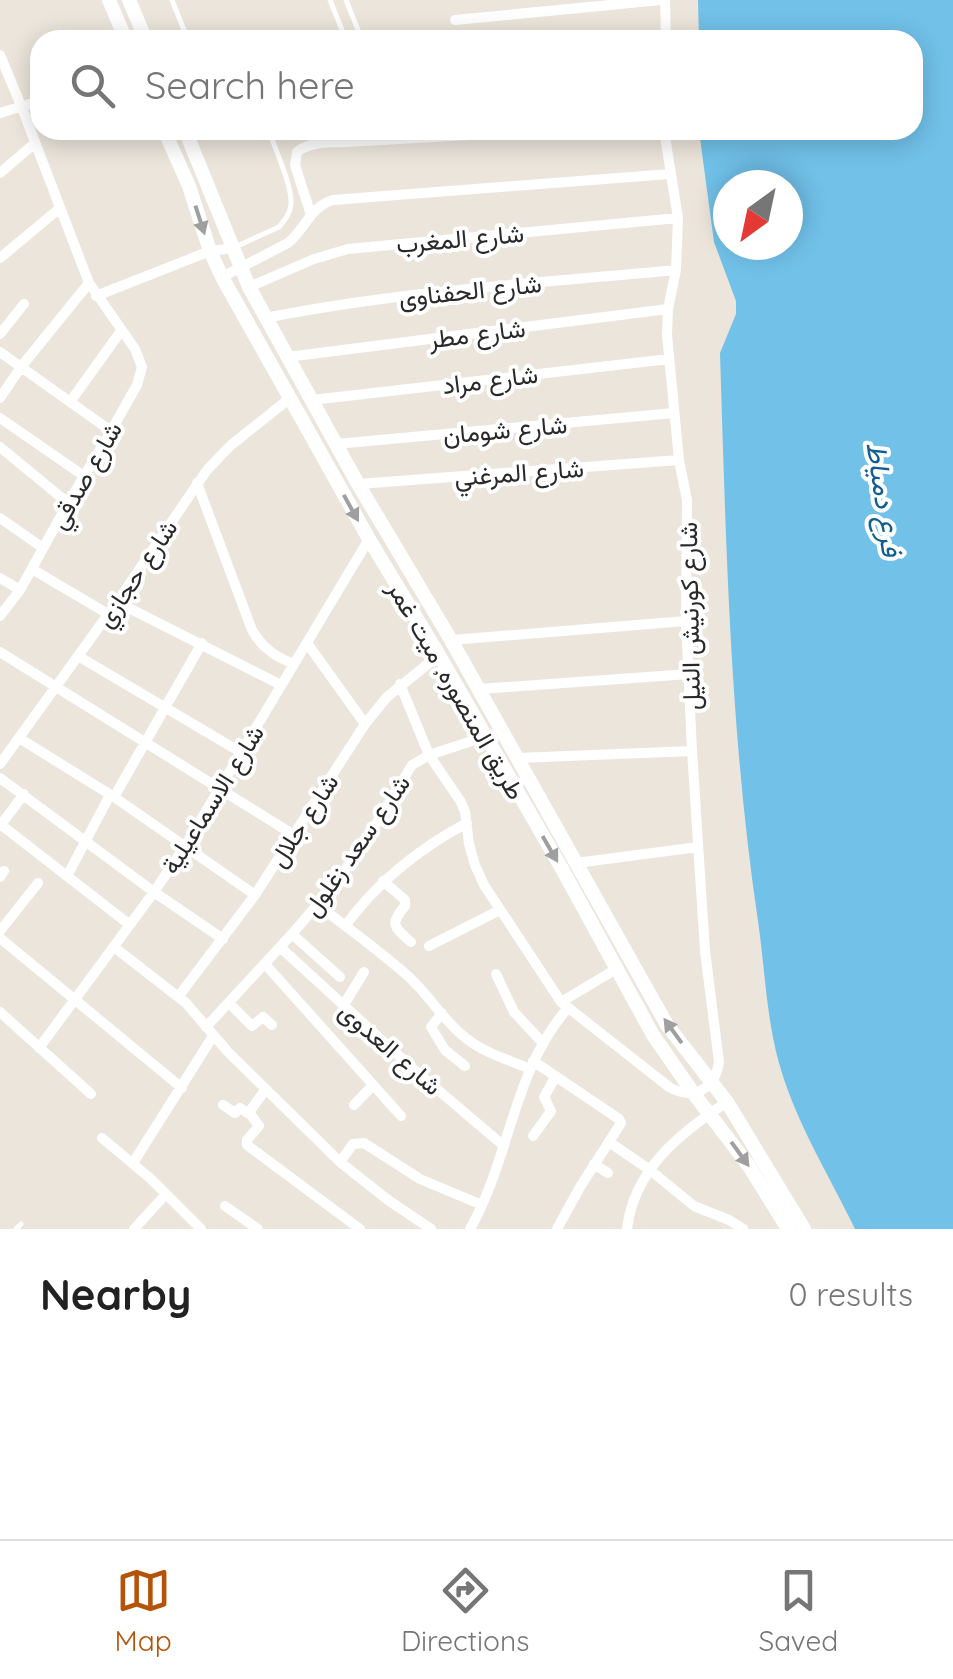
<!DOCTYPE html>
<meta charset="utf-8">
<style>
body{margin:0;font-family:Quicksand,Vazirmatn,sans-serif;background:#f2f2f2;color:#222}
.compass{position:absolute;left:713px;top:170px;width:90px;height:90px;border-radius:50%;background:#fff;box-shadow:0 5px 25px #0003;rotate:213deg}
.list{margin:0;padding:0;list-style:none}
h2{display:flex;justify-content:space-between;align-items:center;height:130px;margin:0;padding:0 40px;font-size:42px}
h2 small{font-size:32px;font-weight:400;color:#767676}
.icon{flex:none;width:55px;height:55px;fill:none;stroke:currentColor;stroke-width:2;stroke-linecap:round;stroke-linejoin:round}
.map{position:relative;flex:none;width:953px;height:1229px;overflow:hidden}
.search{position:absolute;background:#fff;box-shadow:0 5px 25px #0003;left:30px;right:30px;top:30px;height:110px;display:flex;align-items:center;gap:25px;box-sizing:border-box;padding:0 35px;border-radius:30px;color:#767676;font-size:38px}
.sheet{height:310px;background:#fff}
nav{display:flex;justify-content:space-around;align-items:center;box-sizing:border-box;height:140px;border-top:2px solid #e0e0e0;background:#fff;font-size:28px;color:#767676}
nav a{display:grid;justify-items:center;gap:5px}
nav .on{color:#b45309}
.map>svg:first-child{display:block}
.water{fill:#71c1e9;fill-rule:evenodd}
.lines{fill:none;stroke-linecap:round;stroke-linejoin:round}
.lane{stroke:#fff;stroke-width:5}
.street{stroke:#fff;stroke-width:10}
.secondary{stroke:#fff;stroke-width:14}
.oneway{fill:#9f9f9f}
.labels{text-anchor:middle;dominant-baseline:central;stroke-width:8;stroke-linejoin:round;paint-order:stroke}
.street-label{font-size:25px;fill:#292929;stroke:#fff}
.water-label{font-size:28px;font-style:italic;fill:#125e93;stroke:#fff}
</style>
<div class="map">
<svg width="953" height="1229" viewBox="0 0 953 1229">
<rect width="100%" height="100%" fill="#ebe5db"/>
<path class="water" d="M698 0H953V1229H855C829 1175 795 1121 779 1063 766 1016 765 969 758 921 730 733 726 543 720 353L736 314V301L714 242 700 138V130H913V40H699ZM728 185H788V245H728Z"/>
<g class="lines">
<path class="lane" d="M172 0 188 40
M330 0 346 40
M346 0 362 40
M239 39V40
M235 247 279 227C285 220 290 214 291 204 292 184 275 150 269 130
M16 1229 21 1224"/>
<path class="street" d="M665 0 666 40
M455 20 661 0
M0 55 22 108 89 283 135 349 142 367 137 385 111 431 68 503 20 590 0 616
M0 113 40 101
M0 173 35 143
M311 215 295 165 297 152C310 141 329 143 346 142L559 130
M0 258 60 208
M222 277 288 243C305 229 311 206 333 200L670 174
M249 287 314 259 348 249 678 218
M96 296 210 251 234 248
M265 318C400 291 539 283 676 270
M0 334 24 304
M0 352 111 431
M287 357 668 309
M0 398 21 367 89 283
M312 400 669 359
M70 402 121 331
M0 418 84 476
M336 444 674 413
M0 447 68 503
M197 483 252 630C262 648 276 657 294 664
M358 484 679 460
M0 518 43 548
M32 569 108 614
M0 578 20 590
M117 602 281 685
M451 640 686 621
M307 643 365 724
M0 652 294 835
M78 656 242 753
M400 684 429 755 461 802 465 812 469 844 475 865 484 885 561 1002 669 1087C694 1101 715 1089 719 1062L705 951 692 751 686 621 687 500 679 460 667 335 668 309 676 270 678 218 664 130
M479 689 689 674
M19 738 114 797 255 895
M518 758 692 751
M0 764 117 602 207 470 230 446 290 398
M0 778 154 892 223 939
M114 797 202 643
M0 824 130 925
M0 826 24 794
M576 863 698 847
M67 876 110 795
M0 877 4 871
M383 881 405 900V906C389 925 394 927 411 942
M318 905C348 928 380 951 409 977 430 996 444 1022 467 1039 485 1053 509 1060 530 1069
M345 926C378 881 418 849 467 823
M0 931 38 883
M292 934 340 977
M0 938 182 1088
M429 946 500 910
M114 947 186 1003 228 1052 340 1162 388 1200 431 1229
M280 947 411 1067 504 1146
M265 964 401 1116
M496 974 514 1012 542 1042
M178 997 255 895 365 724 387 697 439 655
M561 1002 618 968
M229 1003 252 1026 263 1017 272 1025
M343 1006 364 972
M0 1012 91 1094
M442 1013 431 1027 445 1050 465 1066
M206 1027 292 934 335 884 366 840 412 765 429 755 484 737
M39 1048 154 892 185 846 369 539
M533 1061 619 1119 621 1123 580 1187 557 1229
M265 1090 250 1111 251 1115 259 1126 247 1140V1145L360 1229
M223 1105 235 1113 240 1108 251 1115
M354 1105 373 1085
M533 1136 551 1111 544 1097 556 1076
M102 1138 151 1179 201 1229
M609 1142 650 1170 694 1206 729 1220 743 1229
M340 1162 353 1144 364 1143 420 1179 482 1205
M133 1163 213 1036
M594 1164 608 1173
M225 1206 258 1229
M134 1229 166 1194
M470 1229C510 1159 513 1071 567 1009
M627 1229C634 1169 680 1133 727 1102"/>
<path class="secondary" d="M109 0 126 40
M129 0 146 40
M164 130 189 186 210 251 222 277 369 539 439 655 561 867 653 1035 694 1094 749 1166 788 1229
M185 130 249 287 358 484 451 640 667 1025 727 1102 804 1229"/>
</g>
<defs><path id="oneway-solid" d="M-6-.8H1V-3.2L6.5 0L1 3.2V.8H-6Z" transform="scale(2.5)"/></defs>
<g class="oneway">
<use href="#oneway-solid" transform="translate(200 220) rotate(72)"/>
<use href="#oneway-solid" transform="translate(351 508) rotate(61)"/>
<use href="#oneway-solid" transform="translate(550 849) rotate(60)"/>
<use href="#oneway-solid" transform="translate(673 1031) rotate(-126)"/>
<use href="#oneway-solid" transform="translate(740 1154) rotate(54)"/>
</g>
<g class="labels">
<g class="street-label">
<text transform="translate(460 238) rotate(-5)">شارع المغرب</text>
<text transform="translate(470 290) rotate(-6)">شارع الحفناوى</text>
<text transform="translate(477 333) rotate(-7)">شارع مطر</text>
<text transform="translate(490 379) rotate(-7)">شارع مراد</text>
<text transform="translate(505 429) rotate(-5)">شارع شومان</text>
<text transform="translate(519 472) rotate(-4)">شارع المرغني</text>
<text transform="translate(85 475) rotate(-60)">شارع صدقي</text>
<text transform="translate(136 573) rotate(-56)">شارع حجازي</text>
<text transform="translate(689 616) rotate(-91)">شارع كورنيش النيل</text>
<text transform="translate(457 690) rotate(60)">طريق المنصوره, ميت غمر</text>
<text transform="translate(212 799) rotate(-58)">شارع الاسماعيلية</text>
<text transform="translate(303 820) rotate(-57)">شارع جلال</text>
<text transform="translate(356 845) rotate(-55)">شارع سعد زغلول</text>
<text transform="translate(391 1048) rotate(41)">شارع العدوى</text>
</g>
<g class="water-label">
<text transform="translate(885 499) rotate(82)">فرع دمياط</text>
</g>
</g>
</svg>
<svg class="compass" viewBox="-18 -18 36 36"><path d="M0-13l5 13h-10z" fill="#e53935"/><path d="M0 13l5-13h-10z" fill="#767676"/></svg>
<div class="search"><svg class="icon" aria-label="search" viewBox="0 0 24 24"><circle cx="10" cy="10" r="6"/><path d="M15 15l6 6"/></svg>Search here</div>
</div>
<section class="sheet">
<h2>Nearby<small>0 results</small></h2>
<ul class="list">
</ul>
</section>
<nav>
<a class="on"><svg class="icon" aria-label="map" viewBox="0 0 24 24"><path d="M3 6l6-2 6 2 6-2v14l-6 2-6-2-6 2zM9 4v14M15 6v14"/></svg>Map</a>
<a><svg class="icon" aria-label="directions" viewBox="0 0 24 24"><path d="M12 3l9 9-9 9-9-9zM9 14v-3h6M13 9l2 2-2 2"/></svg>Directions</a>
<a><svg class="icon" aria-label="saved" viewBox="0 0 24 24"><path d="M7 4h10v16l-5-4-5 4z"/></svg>Saved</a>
</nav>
